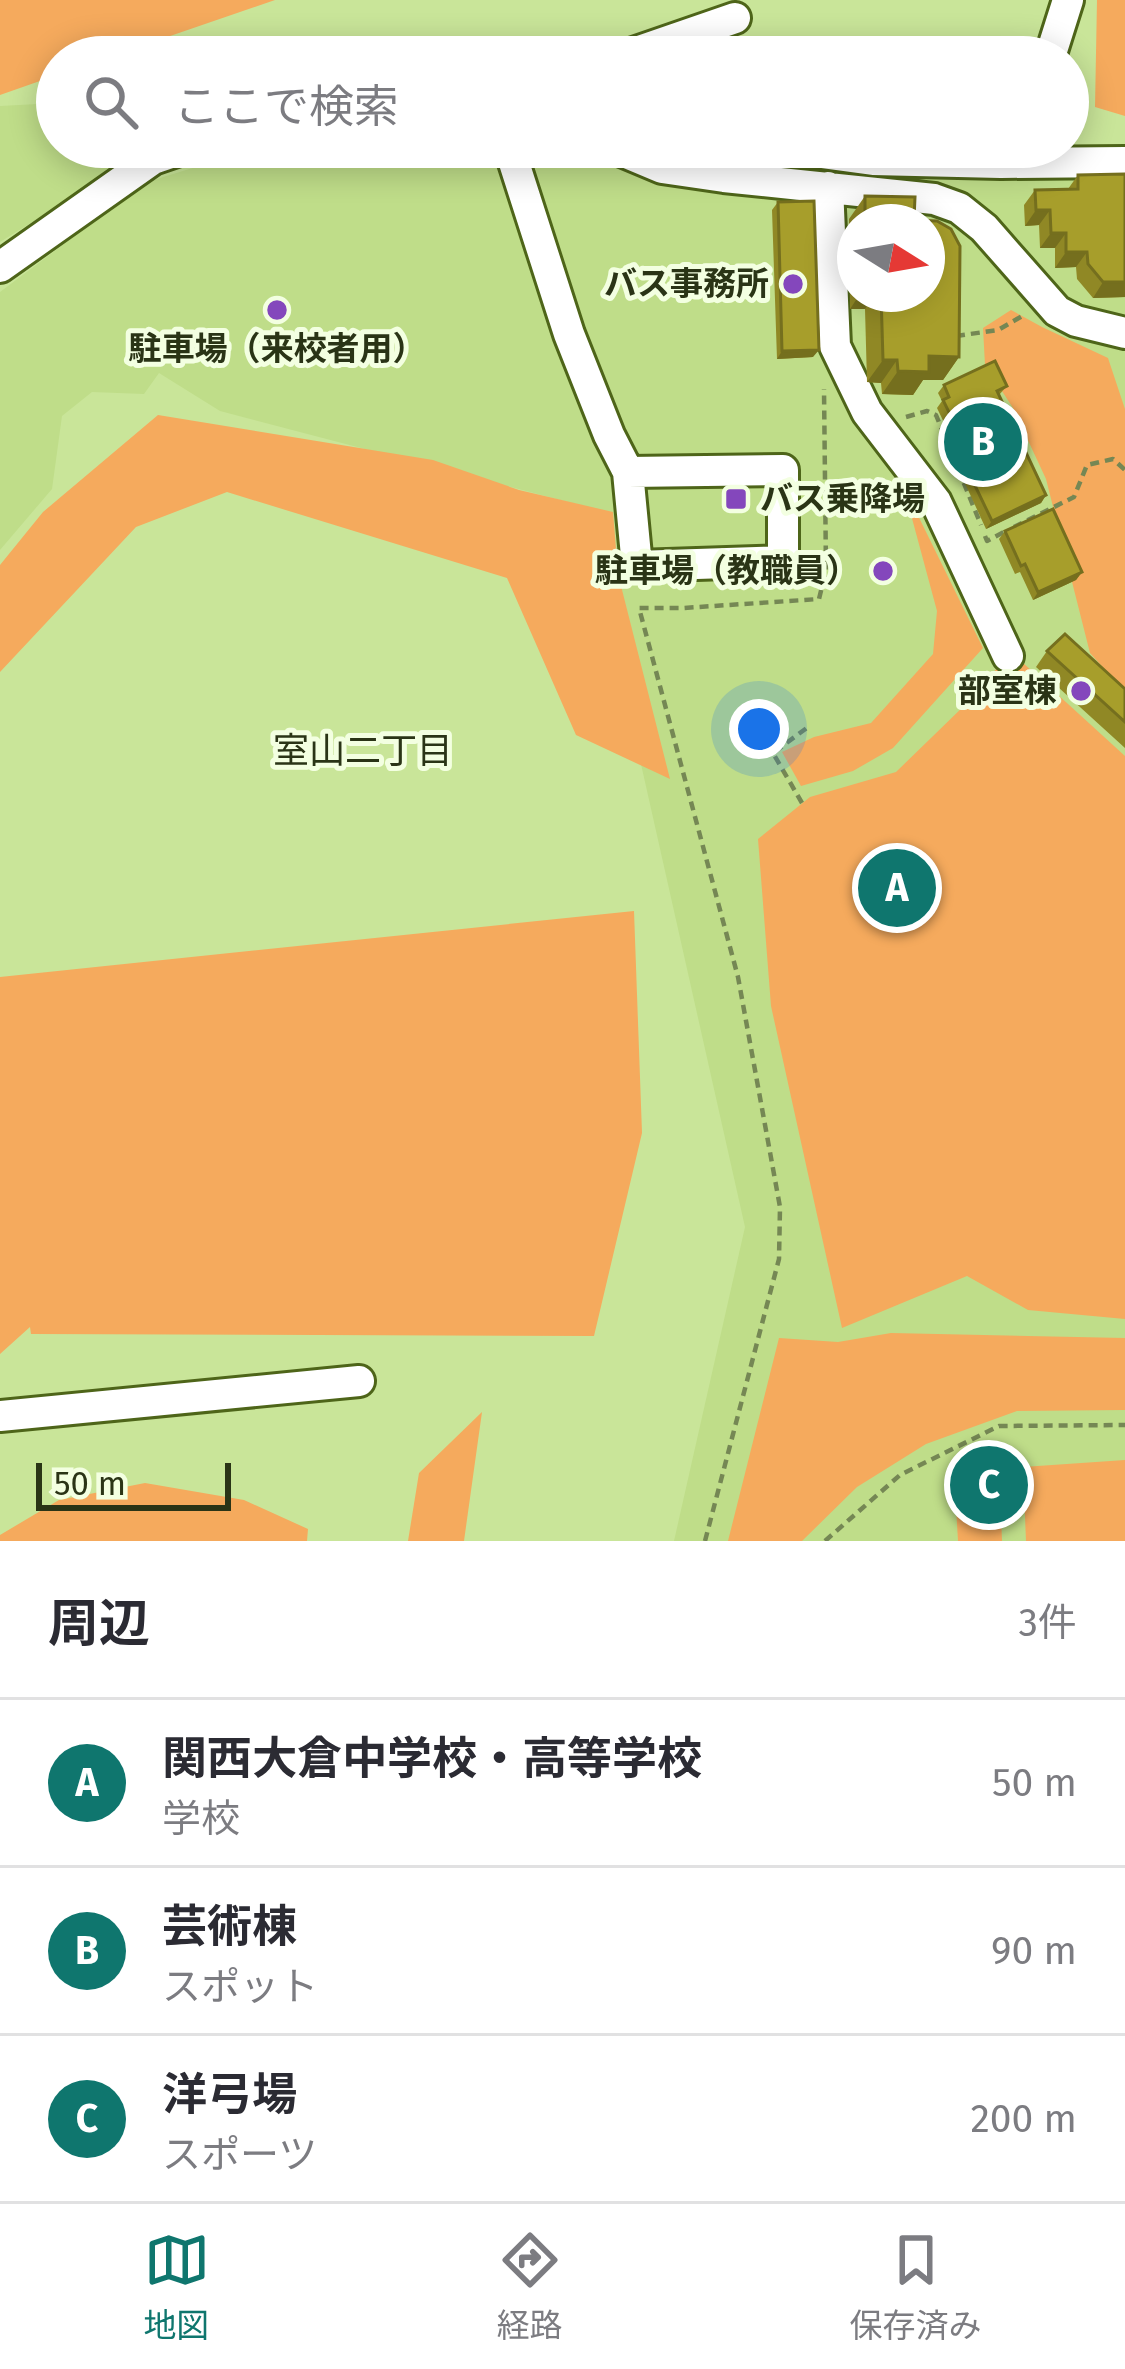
<!DOCTYPE html>
<html lang="ja">
<meta charset="utf-8">
<style>
body{margin:0;font-family:"Fira Sans","Noto Sans JP",sans-serif;background:#f2f2f3;color:#2b2b33}
.compass{position:absolute;left:837px;top:204px;width:108px;height:108px;border-radius:50%;background:#fff;box-shadow:0 6px 30px #0003;rotate:101deg}
.scale{position:absolute;left:36px;bottom:30px;width:195px;box-sizing:border-box;padding-left:12px;border:6px solid #2a3416;border-top:0;font-size:33px;line-height:42px;white-space:nowrap;color:#2a3416;-webkit-text-stroke:9px #f3ffe1;paint-order:stroke}
.you{position:absolute;left:759px;top:729px;width:42px;height:42px;margin:-30px;border:9px solid #fff;border-radius:50%;background:#1a73e8;box-shadow:0 0 0 18px #1a73e833}
.badge{display:grid;place-items:center;width:78px;height:78px;border-radius:50%;background:#0f766e;color:#fff;font-size:39px;font-weight:700}
.pin{position:absolute;translate:-50% -50%;border:6px solid #fff;box-shadow:0 3px 12px #0006}
.list{margin:0;padding:0;list-style:none}
h2{display:flex;justify-content:space-between;align-items:center;height:156px;margin:0;padding:0 48px;font-size:51px}
h2 small{font-size:39px;font-weight:400;color:#7c7c81}
.list li{display:grid;grid-template-columns:78px 1fr auto;gap:36px;align-items:center;box-sizing:border-box;height:168px;padding:0 48px;border-top:3px solid #e1e1e2}
.list b{display:block;font-size:45px;white-space:nowrap}
.list p{margin:0;font-size:39px;white-space:nowrap;color:#7c7c81}
.list em{font-size:39px;font-style:normal;color:#7c7c81}
.icon{flex:none;width:66px;height:66px;fill:none;stroke:currentColor;stroke-width:2;stroke-linecap:round;stroke-linejoin:round}
.map{position:relative;flex:none;width:1125px;height:1541px;overflow:hidden}
.search{position:absolute;background:#fff;box-shadow:0 6px 30px #0003;left:36px;right:36px;top:36px;height:132px;display:flex;align-items:center;gap:30px;box-sizing:border-box;padding:0 42px;border-radius:66px;color:#7c7c81;font-size:45px}
.sheet{height:660px;background:#fff}
nav{display:flex;justify-content:space-around;align-items:center;box-sizing:border-box;height:168px;border-top:3px solid #e1e1e2;background:#fff;font-size:33px;color:#7c7c81}
nav a{display:grid;justify-items:center;gap:6px}
nav .on{color:#0f766e}
.map>svg:first-child{display:block}
.built{fill:#bfdd89;fill-rule:evenodd}
.green{fill:#f5aa5d}
.lines{fill:none;stroke-linecap:round;stroke-linejoin:round}
.minor-casing{stroke:#4e6519;stroke-width:36}
.path{stroke:#758754;stroke-width:4.5;stroke-dasharray:9 6;stroke-linecap:butt}
.minor{stroke:#fff;stroke-width:30}
.wall{fill:#908825;fill-rule:evenodd}
.shaded-wall{fill:#756f1e}
.building{fill:#a79e2b;stroke:#756f1e;stroke-width:3}
.poi-dot{fill:#8447bc;stroke:#f3ffe1;stroke-width:4.5}
.labels{text-anchor:middle;dominant-baseline:central;stroke-width:10;stroke-linejoin:round;paint-order:stroke}
.poi-label{font-size:33px;font-weight:bold;fill:#2a3416;stroke:#f3ffe1;text-anchor:end}
.neighbourhood-label{font-size:36px;fill:#2a3416;stroke:#f3ffe1}
</style>
<div class="map">
<svg width="1125" height="1541" viewBox="0 0 1125 1541">
<rect width="100%" height="100%" fill="#c9e599"/>
<path class="built" d="M38 104 57 108V147H107L116 161 79 193 0 242V106Z
M261 147H693L868 174 1125 172V1541H674L745 1227 583 506 220 411 159 373 144 394 92 392 62 416 52 489 0 550V292L147 182ZM855 222H927V294H855Z"/>
<path class="green" d="M0 0H275L109 57H57V75L0 95Z
M1097 0H1125V116L1095 107Z
M1011 310 1042 327 1108 358 1125 409V692L1090 653 1046 479 1013 408 985 365 983 328Z
M158 415 433 460 519 490 613 512 618 574 670 779 576 735 507 578 227 492 136 527 0 672V565L43 512Z
M903 485 983 648 893 748 853 771 801 786 782 752 814 737 871 723 933 654 937 611Z
M1011 652 1125 756V1319L1028 1310 967 1276 842 1328 771 1006 758 839 810 797 896 772 967 703Z
M634 911 642 1133 594 1336 31 1334 30 1327 0 1354V977Z
M891 1333 1125 1338V1410L1017 1411 926 1444 857 1487 802 1541H728L779 1338 838 1342Z
M482 1412 464 1541H408L419 1473Z
M1125 1460V1541H1026L1023 1467Z
M999 1463 1002 1541H958L956 1507Z
M145 1483 244 1500 308 1529 307 1541H0V1535L59 1500Z"/>
<g class="lines">
<defs>
<path id="minor" d="M622 57 735 18
M1050 57 1068 0
M509 147 569 334 609 435 628 472 637 566 783 561V470L628 472
M612 147 662 168 724 177 934 199 959 208 984 228 1057 311 1076 321 1125 333
M777 147 873 160 1001 163 1125 162
M828 187 835 346 867 412 936 502 1008 656
M0 267 153 159 188 147
M0 1416 359 1381"/>
</defs>
<use href="#minor" class="minor-casing"/>
<path class="path" d="M956 336 998 330 1024 315
M906 417 927 411 936 415 981 525
M1014 527 1074 497 1087 465 1113 459 1125 470
M985 536 987 541 1004 532
M802 803 773 753 808 727
M705 1541 779 1259 780 1207 738 977 639 608H684L819 599 826 570 824 389
M825 1541 900 1475 999 1426 1125 1425"/>
<use href="#minor" class="minor"/>
</g>
<path class="wall" d="M1078 175 1125 297 1093 298 1077 279 1076 267 1055 268V248H1040L1039 225 1025 226 1024 205 1035 190 1068 189Z
M865 196 915 197 914 220 937 221 951 229 960 246 959 357 943 380H923L913 395 882 394 881 383 867 382 865 309H850L849 219ZM855 222H927V294H855Z
M778 202 813 357 777 359 772 210Z
M944 385 1007 386 999 395 1046 495 1041 503 986 529 963 479 968 472 937 408 942 401 938 393Z
M1005 531 1082 572 1076 580 1033 600 1020 572 1015 574 999 539Z
M1047 651 1125 689V748L1036 667Z"/>
<path class="shaded-wall" d="M1036 210H1050L1039 225 1025 226Z
M1051 233H1066L1055 248H1040Z
M1066 252H1087L1076 267 1055 268Z
M1103 282H1125V297L1093 298Z
M860 294H875L865 309H850Z
M819 350 813 357 777 359 782 351Z
M929 356 959 357 943 380H923L913 395 882 394 898 371Z
M883 360H897L881 383 867 382Z
M1046 495 1041 503 986 529 992 521Z
M1082 572 1076 580 1033 600 1038 592Z"/>
<path class="building" d="M1125 174V282H1103L1088 264 1087 252H1066V233H1051L1050 210H1036L1035 190 1078 189V175Z
M865 196 915 197 914 220 937 221 951 229 960 246 959 357 929 356V372L898 371 897 360H883L881 294H927V222H865Z
M814 201 819 350 782 351 778 202Z
M995 361 1007 386 997 391 1046 495 992 521 968 471 976 468 943 400 949 397 944 385Z
M1053 509 1082 572 1038 592 1025 564 1021 566 1005 531Z
M1065 634 1125 689V722L1047 651Z"/>
<g class="poi-dot">
<circle cx="793" cy="284" r="12"/>
<circle cx="277" cy="310" r="12"/>
<rect x="724" y="487" width="24" height="24" rx="6"/>
<circle cx="883" cy="571" r="12"/>
<circle cx="1081" cy="691" r="12"/>
</g>
<g class="labels">
<g class="poi-label">
<text x="769" y="284">バス事務所</text>
<text x="277" y="349" text-anchor="middle">駐車場（来校者用）</text>
<text x="760" y="499" text-anchor="start">バス乗降場</text>
<text x="859" y="571">駐車場（教職員）</text>
<text x="1057" y="691">部室棟</text>
</g>
<g class="neighbourhood-label">
<text x="363" y="751">室山二丁目</text>
</g>
</g>
</svg>
<svg class="compass" viewBox="-18 -18 36 36"><path d="M0-13l5 13h-10z" fill="#e53935"/><path d="M0 13l5-13h-10z" fill="#7c7c81"/></svg>
<div class="scale">50 m</div>
<div class="you"></div>
<div class="pin badge" style="left:897px;top:888px">A</div>
<div class="pin badge" style="left:983px;top:442px">B</div>
<div class="pin badge" style="left:989px;top:1485px">C</div>
<div class="search"><svg class="icon" aria-label="search" viewBox="0 0 24 24"><circle cx="10" cy="10" r="6"/><path d="M15 15l6 6"/></svg>ここで検索</div>
</div>
<section class="sheet">
<h2>周辺<small>3件</small></h2>
<ul class="list">
<li><span class="badge">A</span><div><b>関西大倉中学校・高等学校</b><p>学校</p></div><em>50 m</em></li>
<li><span class="badge">B</span><div><b>芸術棟</b><p>スポット</p></div><em>90 m</em></li>
<li><span class="badge">C</span><div><b>洋弓場</b><p>スポーツ</p></div><em>200 m</em></li>
</ul>
</section>
<nav>
<a class="on"><svg class="icon" aria-label="map" viewBox="0 0 24 24"><path d="M3 6l6-2 6 2 6-2v14l-6 2-6-2-6 2zM9 4v14M15 6v14"/></svg>地図</a>
<a><svg class="icon" aria-label="directions" viewBox="0 0 24 24"><path d="M12 3l9 9-9 9-9-9zM9 14v-3h6M13 9l2 2-2 2"/></svg>経路</a>
<a><svg class="icon" aria-label="saved" viewBox="0 0 24 24"><path d="M7 4h10v16l-5-4-5 4z"/></svg>保存済み</a>
</nav>
